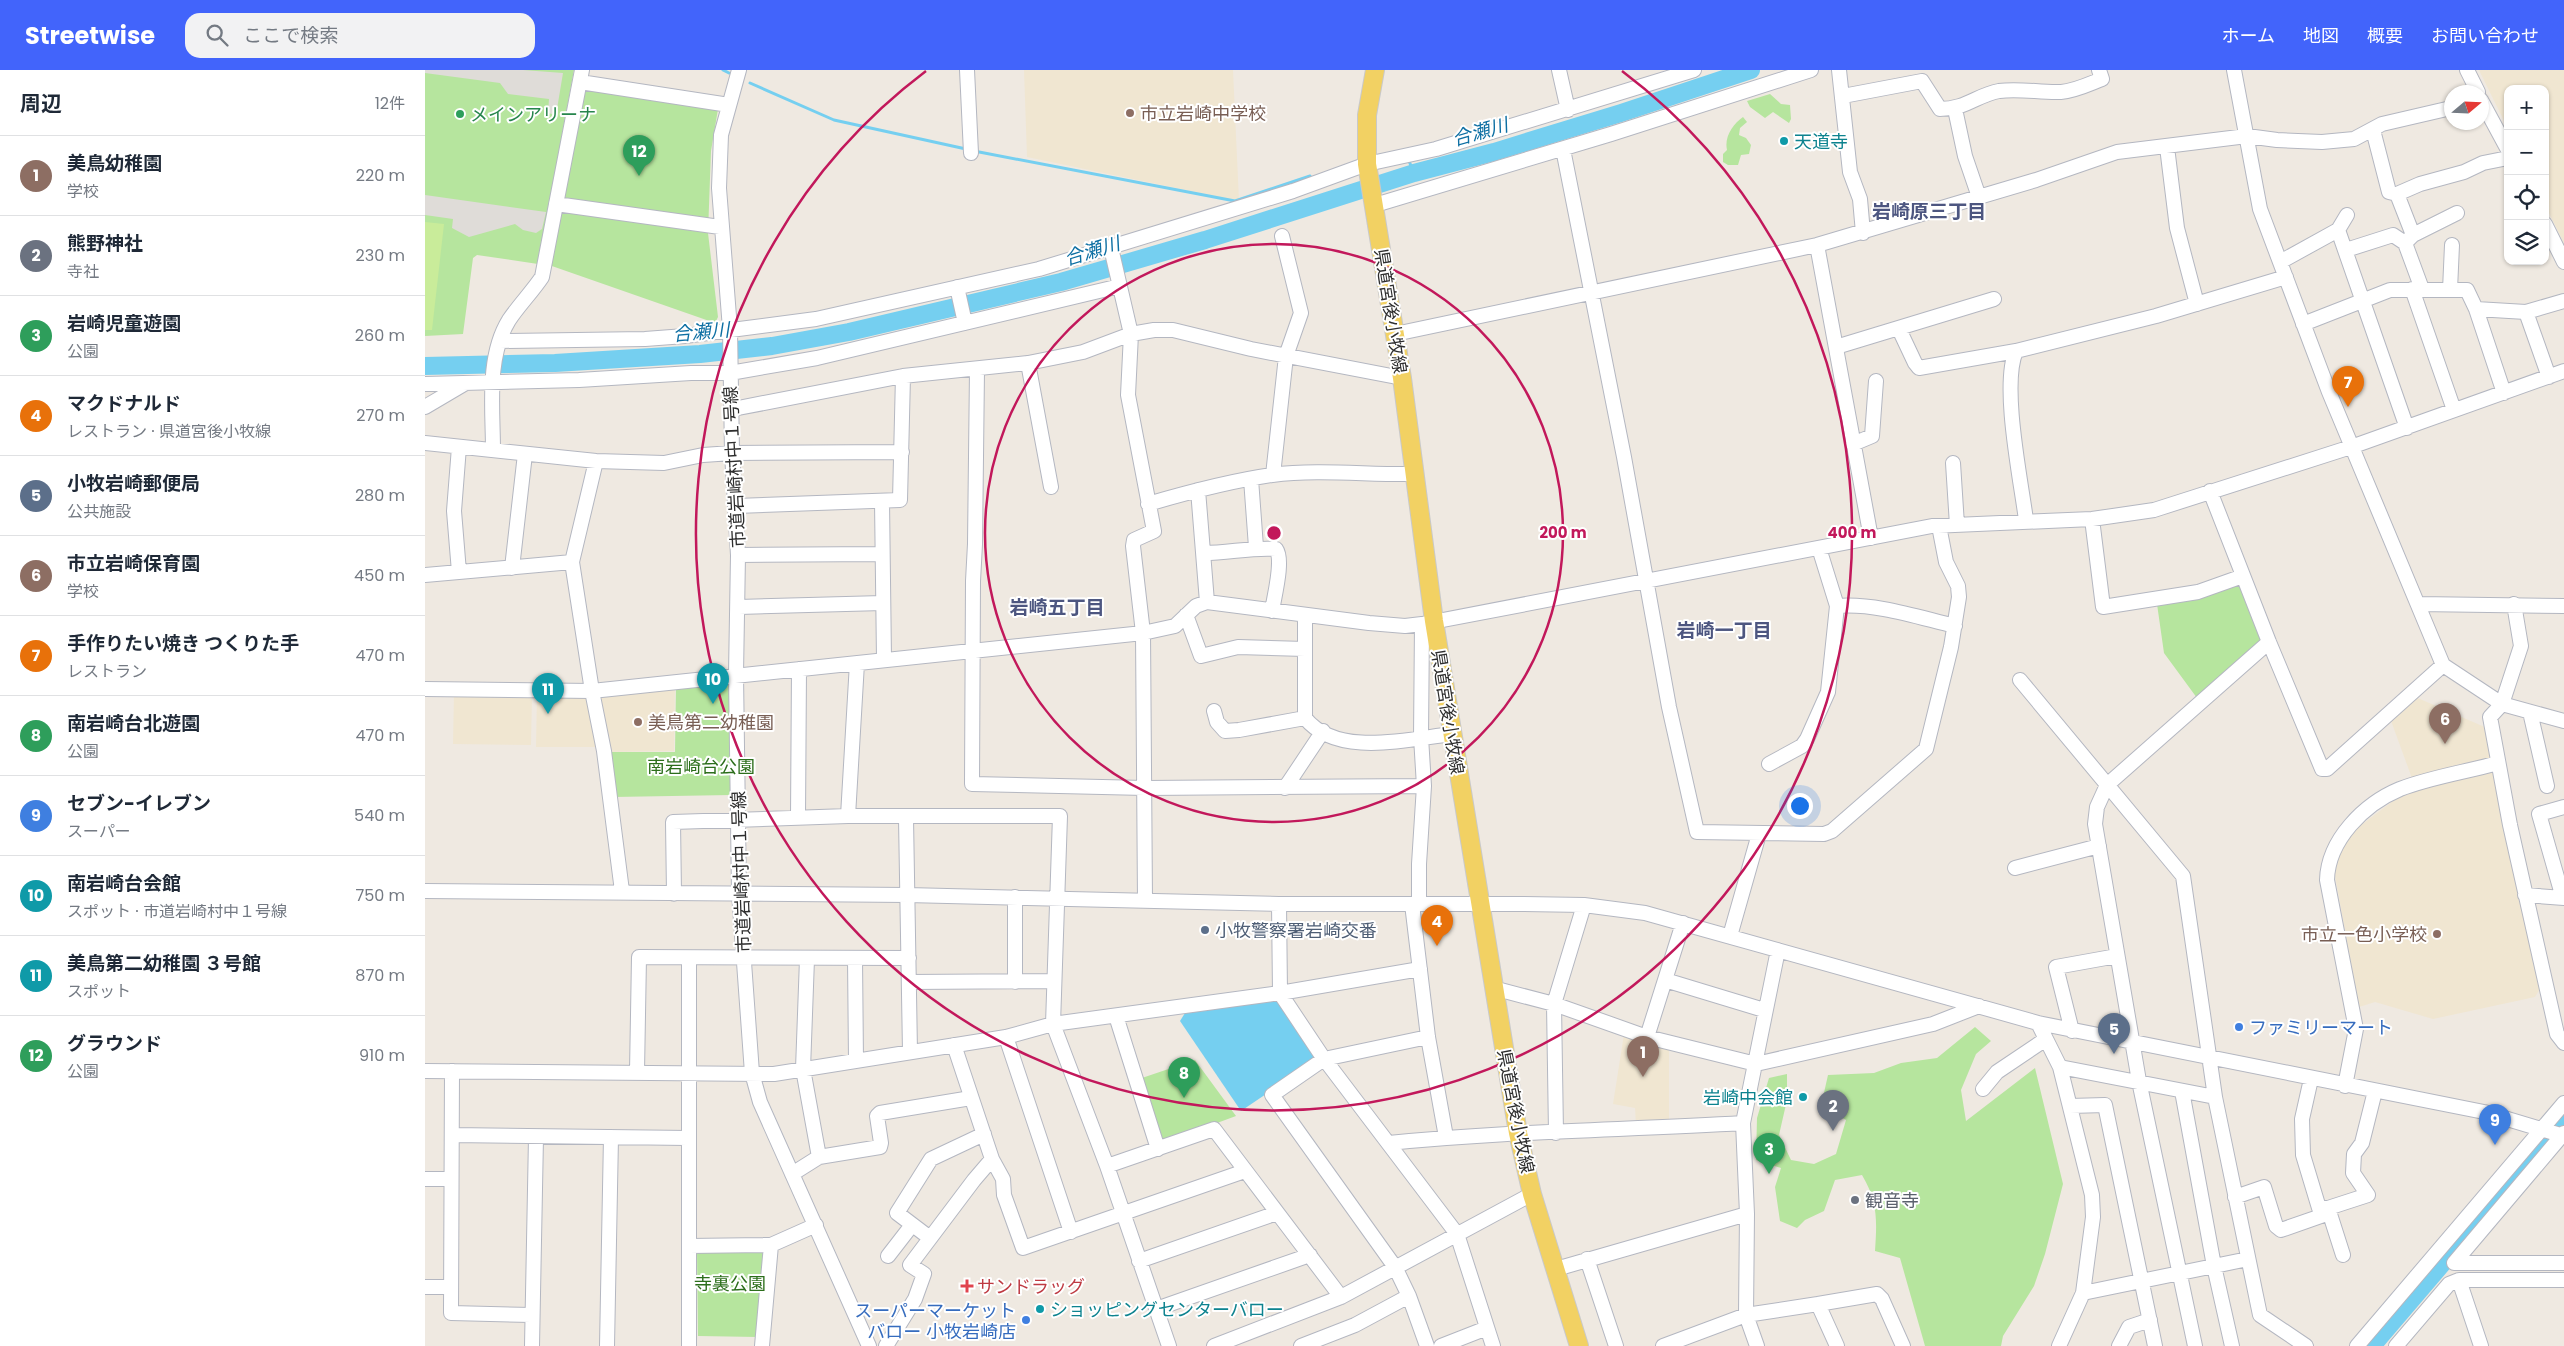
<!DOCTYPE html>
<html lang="ja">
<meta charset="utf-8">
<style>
body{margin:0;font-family:Poppins,"Noto Sans JP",sans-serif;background:#f2f2f3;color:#1f2937}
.controls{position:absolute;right:15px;top:15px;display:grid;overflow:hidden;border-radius:10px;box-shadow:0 1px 4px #0004}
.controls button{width:45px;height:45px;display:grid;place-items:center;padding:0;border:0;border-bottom:1px solid #e0e1e3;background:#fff;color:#1f2937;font:25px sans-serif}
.compass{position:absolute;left:2019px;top:15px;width:45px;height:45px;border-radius:50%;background:#fff;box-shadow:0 1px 4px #0004;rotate:71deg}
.you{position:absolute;left:1374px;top:735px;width:18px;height:18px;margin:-12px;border:4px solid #fff;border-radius:50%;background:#1a73e8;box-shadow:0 0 0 8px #1a73e833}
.badge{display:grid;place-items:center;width:32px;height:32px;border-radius:50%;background:#4264fb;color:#fff;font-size:16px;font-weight:700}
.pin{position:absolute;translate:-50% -41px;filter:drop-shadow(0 1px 2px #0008)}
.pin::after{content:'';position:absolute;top:26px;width:18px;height:15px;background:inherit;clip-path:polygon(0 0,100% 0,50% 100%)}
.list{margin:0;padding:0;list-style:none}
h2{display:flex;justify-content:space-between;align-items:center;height:65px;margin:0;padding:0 20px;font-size:21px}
h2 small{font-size:16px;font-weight:400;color:#747a83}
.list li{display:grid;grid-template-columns:32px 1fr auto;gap:15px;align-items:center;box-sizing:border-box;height:80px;padding:0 20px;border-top:1px solid #e0e1e3}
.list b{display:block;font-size:19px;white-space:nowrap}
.list p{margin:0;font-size:16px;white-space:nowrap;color:#747a83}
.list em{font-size:16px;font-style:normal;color:#747a83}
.icon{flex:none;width:28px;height:28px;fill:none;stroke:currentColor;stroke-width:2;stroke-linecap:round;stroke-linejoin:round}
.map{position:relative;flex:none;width:2139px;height:1276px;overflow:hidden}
header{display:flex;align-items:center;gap:30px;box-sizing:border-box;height:70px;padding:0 25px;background:#4264fb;color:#fff}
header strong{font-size:24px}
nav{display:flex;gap:28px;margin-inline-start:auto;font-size:18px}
.search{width:350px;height:45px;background:#f2f2f3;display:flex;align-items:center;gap:12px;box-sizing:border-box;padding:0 18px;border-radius:15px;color:#747a83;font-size:19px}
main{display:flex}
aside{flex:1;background:#fff}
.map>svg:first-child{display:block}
.education{fill:#f0e6d1}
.green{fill:#b6e59e}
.pitch{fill:#c9ec9a}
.plaza{fill:#dfdcd8}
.water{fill:#75cff0}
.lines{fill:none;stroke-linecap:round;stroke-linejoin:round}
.stream{stroke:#75cff0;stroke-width:3}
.river{stroke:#75cff0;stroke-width:18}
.minor-casing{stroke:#b4b7c1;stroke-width:16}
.major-casing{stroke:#c9c9c9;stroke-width:20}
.minor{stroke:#fff;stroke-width:14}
.major{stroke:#f2d163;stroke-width:18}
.ring{fill:none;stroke:#c2185b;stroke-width:2.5}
.education-dot{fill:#8d6e63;stroke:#fff;stroke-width:2}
.leisure-dot{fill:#2e9e5b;stroke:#fff;stroke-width:2}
.culture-dot{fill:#0f9aa8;stroke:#fff;stroke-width:2}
.service-dot{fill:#5c6f8a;stroke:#fff;stroke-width:2}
.shop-dot{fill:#3f7fe0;stroke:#fff;stroke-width:2}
.worship-dot{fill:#6b7280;stroke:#fff;stroke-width:2}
.health-dot{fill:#e0444e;stroke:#fff;stroke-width:2}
.labels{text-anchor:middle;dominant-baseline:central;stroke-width:4;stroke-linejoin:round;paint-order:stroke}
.education-label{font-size:18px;fill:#785e54;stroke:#fff;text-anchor:start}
.leisure-label{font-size:18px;fill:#27864d;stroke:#fff;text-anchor:start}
.culture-label{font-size:18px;fill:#0d838f;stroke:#fff;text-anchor:start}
.street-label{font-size:18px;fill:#2e2e2e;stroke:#fff}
.park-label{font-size:18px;fill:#2c6e1b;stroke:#fff}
.service-label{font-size:18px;fill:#4e5e75;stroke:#fff;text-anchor:start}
.shop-label{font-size:18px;fill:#366cbe;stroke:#fff;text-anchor:start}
.worship-label{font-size:18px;fill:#5b616d;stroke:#fff;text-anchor:start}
.health-label{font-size:18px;fill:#be3a42;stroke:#fff;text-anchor:start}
.water-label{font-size:19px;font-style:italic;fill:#0d6fa3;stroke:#fff}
.neighbourhood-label{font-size:19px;font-weight:bold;fill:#4d5680;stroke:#fff}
.centre{fill:#c2185b;stroke:#fff;stroke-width:2.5}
.ring-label{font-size:15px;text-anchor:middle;font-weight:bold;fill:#c2185b;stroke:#fff;stroke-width:4;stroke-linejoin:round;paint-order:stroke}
</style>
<header>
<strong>Streetwise</strong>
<div class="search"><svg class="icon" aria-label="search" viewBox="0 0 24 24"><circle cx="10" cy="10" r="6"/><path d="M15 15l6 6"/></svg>ここで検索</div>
<nav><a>ホーム</a><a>地図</a><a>概要</a><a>お問い合わせ</a></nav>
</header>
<main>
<aside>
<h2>周辺<small>12件</small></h2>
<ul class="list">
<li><span class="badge" style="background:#8d6e63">1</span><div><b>美鳥幼稚園</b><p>学校</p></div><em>220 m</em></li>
<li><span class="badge" style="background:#6b7280">2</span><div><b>熊野神社</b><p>寺社</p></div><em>230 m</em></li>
<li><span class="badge" style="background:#2e9e5b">3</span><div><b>岩崎児童遊園</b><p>公園</p></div><em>260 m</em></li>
<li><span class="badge" style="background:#e8710a">4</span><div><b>マクドナルド</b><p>レストラン · 県道宮後小牧線</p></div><em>270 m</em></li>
<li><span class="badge" style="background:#5c6f8a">5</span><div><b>小牧岩崎郵便局</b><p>公共施設</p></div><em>280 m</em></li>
<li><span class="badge" style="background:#8d6e63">6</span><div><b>市立岩崎保育園</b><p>学校</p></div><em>450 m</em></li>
<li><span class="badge" style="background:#e8710a">7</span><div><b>手作りたい焼き つくりた手</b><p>レストラン</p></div><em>470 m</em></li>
<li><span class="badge" style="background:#2e9e5b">8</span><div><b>南岩崎台北遊園</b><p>公園</p></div><em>470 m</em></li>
<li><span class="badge" style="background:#3f7fe0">9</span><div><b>セブン-イレブン</b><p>スーパー</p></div><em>540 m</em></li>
<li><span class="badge" style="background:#0f9aa8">10</span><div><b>南岩崎台会館</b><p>スポット · 市道岩崎村中１号線</p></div><em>750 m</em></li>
<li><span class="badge" style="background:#0f9aa8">11</span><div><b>美鳥第二幼稚園 ３号館</b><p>スポット</p></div><em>870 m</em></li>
<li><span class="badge" style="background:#2e9e5b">12</span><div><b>グラウンド</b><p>公園</p></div><em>910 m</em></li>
</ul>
</aside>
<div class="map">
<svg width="2139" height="1276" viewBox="0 0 2139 1276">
<rect width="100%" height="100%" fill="#efe9e1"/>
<path class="education" d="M599 0H808L814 131 602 87Z
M2054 0H2139V173L2120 135V19H2083V59Z
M250 615 249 681 181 682 175 624Z
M29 622 107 624 106 675 28 674Z
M112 624H164L173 677H111Z
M1988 626 2062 658 2069 690 1988 711 1965 648Z
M2069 699 2116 917 2110 927 2008 949 1950 932 1934 937 1908 795 1927 762 1976 725Z
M1199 964 1244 979V1053L1211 1054 1210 1038 1188 1034Z"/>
<path class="green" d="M0 0H149L113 194 52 185 48 188 38 264 0 266Z
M158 17 293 39 286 81 283 163 293 247 290 253 124 195Z
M1345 24 1356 34 1365 35 1366 49 1364 53 1348 42 1340 48 1325 37 1322 31Z
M1318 47 1322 52 1315 58 1314 65 1321 68 1326 75 1324 84 1316 85 1313 95H1303L1298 92V84L1302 80C1299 67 1308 54 1318 47Z
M1815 512 1839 571 1772 628 1739 583 1732 534Z
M304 613 306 725 188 727 181 682H250L251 615Z
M1550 957 1566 971 1551 984 1536 1020 1541 1051 1610 998 1638 1114 1620 1184 1609 1216 1578 1266 1576 1276H1500L1475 1188 1450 1181C1452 1151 1453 1132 1437 1105L1410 1110 1399 1141 1380 1150 1372 1158 1355 1151 1350 1117 1356 1098 1331 1090 1332 1048 1344 1008 1362 1004V1030L1354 1065 1366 1090 1389 1094 1411 1084 1421 1050 1396 1036 1403 1005 1449 1003 1476 993 1512 988Z
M770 990 811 1046 735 1074 714 1009Z
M342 1179 333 1267 273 1266 272 1180Z"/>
<path class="pitch" d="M0 152 19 154 7 260H0Z"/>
<path class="plaza" d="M0 0H98L138 3 131 45 123 43 124 29 83 24 75 13 0 3Z
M0 125 121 142 117 159 111 163 98 160 90 154 44 167 27 158 28 149 0 145Z"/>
<path class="water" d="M855 923 897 986 816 1041 755 951 760 943Z"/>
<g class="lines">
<path class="stream" d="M298 0 304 3
M325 13 409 50 541 79
M549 81 810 131 885 106
M984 91 989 103
M2013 1198 2028 1197"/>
<path class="river" d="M0 296 130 293 275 284 347 276 424 262 636 212 780 170 989 103 1069 82 1196 43 1326 0
M1947 1276 2139 1051"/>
<defs>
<path id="minor" d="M314 0 296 65 294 118 305 259 307 383 313 485 311 604 314 823 327 1003 335 1032 444 1276
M542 0 546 83
M1134 0 1143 40
M1414 0 1425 102 1435 129 1438 163
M1809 0 1835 139 1904 322 2018 595 2077 634 2139 651
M2042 0 2053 22
M155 12 304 35
M1418 26 1497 11 1515 39C1541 39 1552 25 1574 21 1595 18 1616 23 1636 22 1650 21 1664 14 1677 9L1674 0
M2056 30 2083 80
M1530 39 1540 86 1554 127
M1948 60 1964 122 1972 124 1988 165 1980 173
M1742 77 1752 158 1772 234
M1138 79 1199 387 1244 637 1272 762 1399 764 1407 761 1501 679 1526 577 1534 527 1533 516 1521 492 1514 456
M1972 124 1995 114 2039 102 2058 93 2083 88
M131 134 295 157
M950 135 1186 64 1386 0
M1922 145 1913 160 1982 358
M2120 154 2139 192
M1988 165 2032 143
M1392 175 1446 468
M686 178 706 264 703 325 729 461 709 470 708 476 718 563 720 831
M1921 180 1968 165 1980 173 1997 219
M1855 192 1913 160
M532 217 540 253
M1987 219 2029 340
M2025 220 2027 175
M2051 239 2079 323
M2101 242 2124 307
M1878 254 1965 220H2042L2051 239 2101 242 2139 231
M1474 259 1490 293 1494 298 1591 281
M970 264 1392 175 1611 110 1692 82 1822 66 1852 70 1897 72 1929 69 1957 54 2026 38
M75 271 220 269 260 266 391 249 614 199 868 121 942 94 1011 79 1269 0
M1411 277 1569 229
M603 293 626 417
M552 300 550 474 548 511 547 714 720 718 999 716
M0 314 154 310 266 303H305L392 288 695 216
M0 337 39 314
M308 339 478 306 603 293 658 282 706 264 729 260H748L826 279 977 308
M0 373 171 391 239 393 278 385 307 383 477 382
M1428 374 1447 366 1451 311
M68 380C68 339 61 287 84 250 94 235 107 222 117 207L157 0
M171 391 147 492 167 621 179 681 197 821
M1528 393 1532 455
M848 405 861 286 876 243 857 166
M826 409 831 477
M773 420 782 532
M1785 421 1844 572 1897 699H1902L2018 595
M457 431 459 589
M723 434C764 422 805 411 847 405 894 399 943 405 990 404
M311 436 475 430 478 306
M1667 449 1678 537 1773 522 1818 506
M1601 450C1596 411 1576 315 1591 281L1731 246 1861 207
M779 483C804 483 827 477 851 479 859 490 849 527 847 541
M313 485 457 484
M87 498 100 384
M34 502 29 441 34 377
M0 505 147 492
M1993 534 2139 536
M2089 534 2096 576 2077 634 2065 647 2085 755 2132 964 2139 973
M1412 536C1451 533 1492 547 1530 556
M314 537 458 533
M761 545 776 586 813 577 880 579
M880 546V648C912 688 983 669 1027 664
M1595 610 1758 806 1790 1027 1635 997
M0 619 167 621 718 563 750 556 771 536 782 532 944 553 980 556 997 554 1507 456 1667 449 1729 440 1926 377 2139 301
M789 641 792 652 800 661 814 660 880 648
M2105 642 2122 716
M1344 694 1377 676 1382 669 1403 622 1412 536 1394 478
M860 718 898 661
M423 746 432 593
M373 748 374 599
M481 748 485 982
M1590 798 1674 776
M0 821 482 825 854 834H1094L1159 835 1220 843 1613 953 2059 1042 2139 1066
M249 824 248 752 423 746H635L628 954 682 1096 744 1276
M2100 825 2139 828
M590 827V912
M2138 828 2114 744 2139 737
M854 834 855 923 897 986 1032 1164 1068 1276
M987 834 1003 967 1021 1067
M994 834V794L999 716 996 667 997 554
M1305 866 1334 764
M430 888 431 991
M382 889 378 999 394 1087
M1240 910 1339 940
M484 912 629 911
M1068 918 1129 934 1222 967 1331 994 1508 954 1554 936
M691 946 733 1079
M1613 953 1635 997 1667 1125 1668 1147 1658 1223 1634 1276
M1647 961 1631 897 1692 886
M581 967 646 1162
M1222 967 1258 853
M529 975 567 1089 578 1109 579 1125 598 1178 820 1101
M0 1001 349 1004 581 967 628 954 855 923 995 899
M27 1001 26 1243 106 1245
M212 1002 214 887 484 888
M1886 1009 1877 1049 1878 1085 1894 1138H1903L1943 1125 1928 1103 1929 1084 1937 1073 1950 1021
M1920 1016 1931 959 1902 810C1903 770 1939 734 1975 719 2006 707 2041 702 2073 693
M1558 1019 1572 1002 1621 969
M1757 1021 1789 1196 1807 1276
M1790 1027 1835 1245 1881 1276
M1645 1036 1680 1035 1730 1276
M1131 1063 1129 934 1159 835
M2139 1063 2029 1193H2139
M27 1065 263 1068
M964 1073C1082 1061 1200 1060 1318 1053
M682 1096 789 1059 916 1227
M367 1104 394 1087 455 1077 456 1073 452 1046 455 1043 546 1028
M0 1109H26
M1810 1127 1839 1117 1851 1156 1856 1160 1899 1145 1903 1138
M1903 1138 1918 1185
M505 1168 472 1143 506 1089 559 1064
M264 1176 346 1175 391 1155
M463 1186 487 1155
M1162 1189 1191 1276
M714 1191 852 1143
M1131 1199 1322 1144
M2034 1210 2056 1276
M0 1217H26
M1658 1223 1823 1189
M1393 1234 1452 1224 1457 1229 1478 1276
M731 1239 885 1185
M107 1276 111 1067
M182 1276 186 1067
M264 1276V888
M337 1276 346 1175
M461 1276 490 1229 499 1204 485 1195 549 1110 567 1089
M789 1276 916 1227 1107 1124
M876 1276 930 1255 984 1226
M1002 1276 984 1226 970 1197 847 1025 899 989 1003 967
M1016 1276 1062 1258
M1238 1276 1321 1245 1393 1234 1412 1276
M1332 1276 1321 1245 1322 1144 1318 1053 1353 880
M1694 1276 1704 1257 1725 1250
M1770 1276 1714 1011 1670 754 1672 737 1682 715 1844 572
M1932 1276 2139 1033
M1971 1276 2024 1214 2034 1210H2139"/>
<path id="major" d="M950 0 942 45V94L977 308 1009 551 1093 1063 1107 1124 1154 1276"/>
</defs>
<use href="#minor" class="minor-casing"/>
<use href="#major" class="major-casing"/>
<use href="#minor" class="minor"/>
<use href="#major" class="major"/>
</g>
<g class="ring">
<circle cx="849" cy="463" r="289"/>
<path d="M1197 1A578 578 0 1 1 501 1"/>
</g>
<g class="education-dot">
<circle cx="705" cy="43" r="5"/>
<circle cx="213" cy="652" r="5"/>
<circle cx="2012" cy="864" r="5"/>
</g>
<circle class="leisure-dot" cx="35" cy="44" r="5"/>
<g class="culture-dot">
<circle cx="1359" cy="71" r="5"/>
<circle cx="1378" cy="1027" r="5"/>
<circle cx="615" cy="1239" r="5"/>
</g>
<circle class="service-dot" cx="780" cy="860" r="5"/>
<g class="shop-dot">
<circle cx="1814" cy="957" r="5"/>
<circle cx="601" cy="1250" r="5"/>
</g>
<circle class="worship-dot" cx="1430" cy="1130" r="5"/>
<path class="health-dot" d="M539.5 1208.5h5v5h5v5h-5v5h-5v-5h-5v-5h5z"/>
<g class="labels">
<g class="education-label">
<text x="715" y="43">市立岩崎中学校</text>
<text x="223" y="652">美鳥第二幼稚園</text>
<text x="2002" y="864" text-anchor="end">市立一色小学校</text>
</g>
<g class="leisure-label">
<text x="45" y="44">メインアリーナ</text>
</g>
<g class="culture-label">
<text x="1369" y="71">天道寺</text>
<text x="1368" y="1027" text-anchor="end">岩崎中会館</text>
<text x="625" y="1239">ショッピングセンターバロー</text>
</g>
<g class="street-label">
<text transform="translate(966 241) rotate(81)">県道宮後小牧線</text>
<text transform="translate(309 397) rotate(-93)">市道岩崎村中１号線</text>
<text transform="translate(1023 642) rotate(81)">県道宮後小牧線</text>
<text transform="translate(316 802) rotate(-92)">市道岩崎村中１号線</text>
<text transform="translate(1091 1041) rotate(79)">県道宮後小牧線</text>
</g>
<g class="park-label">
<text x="276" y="696">南岩崎台公園</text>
<text x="305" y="1213">寺裏公園</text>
</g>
<g class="service-label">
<text x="790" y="860">小牧警察署岩崎交番</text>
</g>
<g class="shop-label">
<text x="1824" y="957">ファミリーマート</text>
<text x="591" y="1240" text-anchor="end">スーパーマーケット<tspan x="591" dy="21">バロー 小牧岩崎店</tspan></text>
</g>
<g class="worship-label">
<text x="1440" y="1130">観音寺</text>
</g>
<g class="health-label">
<text x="552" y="1216">サンドラッグ</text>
</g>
<g class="water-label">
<text transform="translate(1055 62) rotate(-16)">合瀬川</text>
<text transform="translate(667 181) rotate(-17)">合瀬川</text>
<text transform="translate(276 262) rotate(-5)">合瀬川</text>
</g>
<g class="neighbourhood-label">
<text x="1504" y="141">岩崎原三丁目</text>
<text x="632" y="537">岩崎五丁目</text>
<text x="1299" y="560">岩崎一丁目</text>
</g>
</g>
<circle cx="849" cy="463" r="8" class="centre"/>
<g class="ring-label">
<text x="1138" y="468">200 m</text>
<text x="1427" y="468">400 m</text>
</g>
</svg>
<div class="controls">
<button>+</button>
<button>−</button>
<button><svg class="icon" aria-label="locate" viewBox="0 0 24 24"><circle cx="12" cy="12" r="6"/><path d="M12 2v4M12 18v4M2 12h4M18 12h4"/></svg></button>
<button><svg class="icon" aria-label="layers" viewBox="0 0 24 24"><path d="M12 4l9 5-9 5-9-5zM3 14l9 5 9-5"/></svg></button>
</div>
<svg class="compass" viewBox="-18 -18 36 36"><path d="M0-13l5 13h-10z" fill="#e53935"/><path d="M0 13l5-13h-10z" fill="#747a83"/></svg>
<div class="you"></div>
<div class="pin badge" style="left:1218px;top:1007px;background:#8d6e63">1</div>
<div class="pin badge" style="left:1408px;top:1061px;background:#6b7280">2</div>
<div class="pin badge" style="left:1344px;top:1104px;background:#2e9e5b">3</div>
<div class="pin badge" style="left:1012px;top:876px;background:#e8710a">4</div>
<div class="pin badge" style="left:1689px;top:984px;background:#5c6f8a">5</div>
<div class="pin badge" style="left:2020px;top:674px;background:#8d6e63">6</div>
<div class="pin badge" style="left:1923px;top:337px;background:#e8710a">7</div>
<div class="pin badge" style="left:759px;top:1028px;background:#2e9e5b">8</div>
<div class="pin badge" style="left:2070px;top:1075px;background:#3f7fe0">9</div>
<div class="pin badge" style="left:288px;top:634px;background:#0f9aa8">10</div>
<div class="pin badge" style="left:123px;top:644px;background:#0f9aa8">11</div>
<div class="pin badge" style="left:214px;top:106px;background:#2e9e5b">12</div>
</div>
</main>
